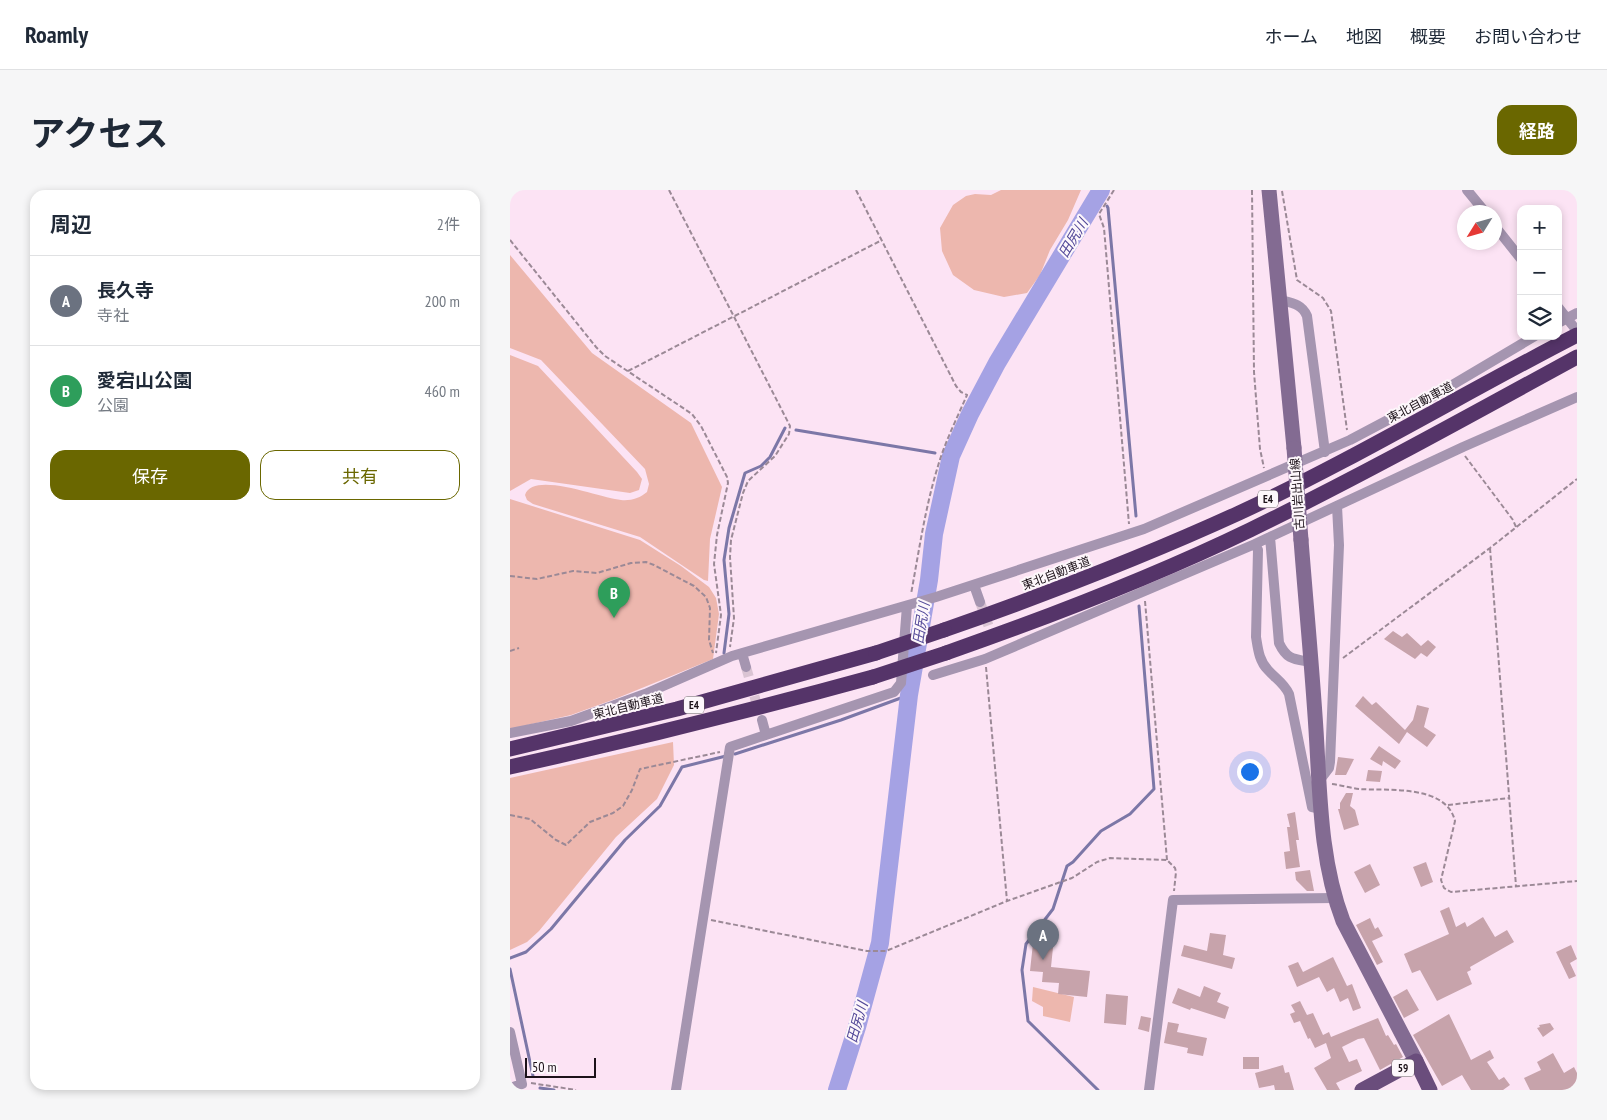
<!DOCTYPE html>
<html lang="ja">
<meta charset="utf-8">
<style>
body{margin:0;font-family:"PT Sans Narrow","Noto Sans JP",sans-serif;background:#f6f6f7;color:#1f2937}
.controls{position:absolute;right:15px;top:15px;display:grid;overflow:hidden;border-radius:10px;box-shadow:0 2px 8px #0003}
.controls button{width:45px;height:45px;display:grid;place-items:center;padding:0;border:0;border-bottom:1px solid #e0e1e3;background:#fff;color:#1f2937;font:25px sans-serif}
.compass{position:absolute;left:947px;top:15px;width:45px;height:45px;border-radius:50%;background:#fff;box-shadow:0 2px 8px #0003;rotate:233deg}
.scale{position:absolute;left:15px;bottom:12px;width:71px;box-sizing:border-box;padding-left:5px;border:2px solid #1c1219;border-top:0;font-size:14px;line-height:18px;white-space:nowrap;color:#1c1219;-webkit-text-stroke:4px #fdf7fb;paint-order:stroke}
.you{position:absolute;left:739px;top:581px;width:18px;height:18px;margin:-12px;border:4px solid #fff;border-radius:50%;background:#1a73e8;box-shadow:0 0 0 8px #1a73e833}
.badge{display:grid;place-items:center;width:32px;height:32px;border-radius:50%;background:#6a6700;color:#fff;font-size:16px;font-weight:700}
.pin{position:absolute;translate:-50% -41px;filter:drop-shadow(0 1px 2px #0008)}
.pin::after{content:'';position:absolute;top:26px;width:18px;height:15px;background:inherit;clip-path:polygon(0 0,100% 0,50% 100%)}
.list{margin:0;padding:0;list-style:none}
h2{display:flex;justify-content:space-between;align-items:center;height:65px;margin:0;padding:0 20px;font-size:21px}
h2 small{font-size:16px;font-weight:400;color:#747a83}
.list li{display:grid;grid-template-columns:32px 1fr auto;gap:15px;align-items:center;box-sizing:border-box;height:90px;padding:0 20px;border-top:1px solid #e0e1e3}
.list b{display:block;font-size:19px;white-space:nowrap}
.list p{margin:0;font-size:16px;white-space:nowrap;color:#747a83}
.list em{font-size:16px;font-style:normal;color:#747a83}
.actions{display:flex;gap:10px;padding:15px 20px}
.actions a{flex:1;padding:11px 0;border:1px solid #6a6700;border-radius:15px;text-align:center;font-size:18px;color:#6a6700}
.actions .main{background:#6a6700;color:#fff}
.icon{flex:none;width:28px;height:28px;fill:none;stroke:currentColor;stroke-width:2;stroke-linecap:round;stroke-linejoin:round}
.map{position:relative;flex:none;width:1067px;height:900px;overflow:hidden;border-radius:15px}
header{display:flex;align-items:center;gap:30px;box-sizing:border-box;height:70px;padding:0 25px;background:#fff;border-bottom:1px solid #e0e1e3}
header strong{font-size:24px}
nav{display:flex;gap:28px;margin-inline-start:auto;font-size:18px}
.intro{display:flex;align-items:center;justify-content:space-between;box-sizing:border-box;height:120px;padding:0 30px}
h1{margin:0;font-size:35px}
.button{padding:12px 22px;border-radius:15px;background:#6a6700;color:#fff;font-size:18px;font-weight:700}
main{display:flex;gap:30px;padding:0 30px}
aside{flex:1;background:#fff;border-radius:15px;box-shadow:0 2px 8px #0003}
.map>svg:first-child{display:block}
.green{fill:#edb7ae}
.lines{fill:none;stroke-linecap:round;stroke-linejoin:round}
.stream{stroke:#7c77a7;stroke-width:3}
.river{stroke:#a5a2e4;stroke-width:18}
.building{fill:#c7a3ab}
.street-tunnel{stroke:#dac4d3;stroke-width:10;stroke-dasharray:10 5;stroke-linecap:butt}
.path{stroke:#9b8996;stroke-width:2;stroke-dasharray:5 2.5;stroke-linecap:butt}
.street{stroke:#a595b0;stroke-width:10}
.secondary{stroke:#836b92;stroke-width:15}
.primary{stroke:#6a4d7c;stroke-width:15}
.highway{stroke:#553469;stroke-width:15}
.secondary-bridge{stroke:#836b92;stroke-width:15}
.highway-bridge{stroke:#553469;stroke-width:15}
.labels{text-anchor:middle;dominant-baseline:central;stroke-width:4;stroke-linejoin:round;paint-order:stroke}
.shield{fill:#fdf7fb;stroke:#60575d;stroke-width:1}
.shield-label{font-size:11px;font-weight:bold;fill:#1c1219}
.street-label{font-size:12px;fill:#1c1219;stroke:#fdf7fb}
.water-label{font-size:14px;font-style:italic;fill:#534998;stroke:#fdf7fb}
</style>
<header>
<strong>Roamly</strong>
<nav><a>ホーム</a><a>地図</a><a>概要</a><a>お問い合わせ</a></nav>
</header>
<div class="intro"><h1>アクセス</h1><a class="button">経路</a></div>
<main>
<aside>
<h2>周辺<small>2件</small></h2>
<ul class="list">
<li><span class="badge" style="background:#6b7280">A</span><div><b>長久寺</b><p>寺社</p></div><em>200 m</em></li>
<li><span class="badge" style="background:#2e9e5b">B</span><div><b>愛宕山公園</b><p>公園</p></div><em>460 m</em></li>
</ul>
<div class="actions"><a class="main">保存</a><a>共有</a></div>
</aside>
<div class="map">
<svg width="1067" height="900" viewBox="0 0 1067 900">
<rect width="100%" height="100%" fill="#fce3f4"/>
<path class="green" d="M491 0H571L558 30 540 60 530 85 517 103 494 107 464 100 443 85 432 61 430 38 443 15 456 6 465 4 481 5Z
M0 65 82 163 181 233 212 297 200 349 198 391 194 390 130 347 23 314 17 310 15 305C23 280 92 309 111 310 121 311 130 308 137 302L139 294 135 279 31 170 0 158Z
M0 165 28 176 127 282 132 289 129 300 120 303 21 289 0 301Z
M0 309 130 350 171 376 199 397 206 408 209 424 203 469 105 509 61 525 0 539Z
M163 552 164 575 147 609 106 647 29 741 17 752 0 760V588Z
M523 797 564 807 560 832 533 826V817L522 811Z"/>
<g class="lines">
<path class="stream" d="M586 9 591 12
M597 16 598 18 626 326
M286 240 425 263
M439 266H441
M214 463 219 424 214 370 219 338 235 283 251 276 260 267 275 238
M225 564 331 530 399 505
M0 768 16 762 41 739 115 650 150 616 172 577 216 566
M0 779 23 886
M30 898 44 900
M588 900 518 831 512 780 516 754 543 719 557 676 563 672 591 641 620 624 644 599 629 416"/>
<path class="river" d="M327 900 347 837 370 753 399 505 419 390 424 344 441 266 460 224 487 173 591 0"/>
</g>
<path class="building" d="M883 441 892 447 897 443 911 456 918 450 926 457 917 467 911 463 905 469 874 449Z
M853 506 862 515 866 512 895 540 903 530 907 515 919 518 914 537 926 545 917 557 897 542 889 554 845 516Z
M869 556 891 571 885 579 873 571 872 576 860 569Z
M828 567 844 569 836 585H825Z
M858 580 872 581 870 592 856 591Z
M836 603H843L840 616 845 620 849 635 834 640 828 619H830V613Z
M785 622 789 650H786L790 677 776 679 774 662 780 661 777 637H780L777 624Z
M916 672 923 692 911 697 903 677Z
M860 674 870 695 855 703 844 682Z
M800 680 804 701H797L786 690 785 682Z
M939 717 946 737 955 732 957 737 973 727 985 747 997 740 1004 752 960 777 961 780 957 782 962 794 927 811 910 780 902 783 894 764 939 744 930 721Z
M860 728 865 739 868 737 873 746 862 751 873 772 867 775 846 735Z
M537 737 545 738 541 777 580 781 577 807 548 804 549 793 532 792 533 782 520 781 523 753 530 754Z
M700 743 716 745 713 765 725 768 722 779 671 766 674 755 697 761Z
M1061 755 1067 769 1060 773 1066 786 1059 789 1046 762Z
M823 767 837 796 842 794 851 818 843 821 838 808 830 812 824 798 817 802 809 787 787 797 778 776 788 772 793 782Z
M694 796 711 803 707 812 719 817 715 829 681 818 680 820 662 813 668 798 690 807Z
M897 799 909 820 894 828 883 807Z
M596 804 618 806 616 835 594 833Z
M790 811 797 825 803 823 813 845 819 842 821 847 868 828 876 846 878 845 884 855 886 854 893 867 870 880 854 848 848 849 832 857 839 872 847 869 852 881 826 893 830 900H817L804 878 821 868 816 853 805 858 800 848 798 849 790 831 784 833 780 824 785 822 781 815Z
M939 824 961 870 980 860 984 868 977 872 989 890 994 887 1000 895 993 900H961L952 885 932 896 903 845Z
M631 826 641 828 639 842 628 839Z
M658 832 669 834 667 842 697 848 693 866 677 863 678 858 654 853Z
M1040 833 1044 839 1033 847 1027 838 1030 837 1029 835Z
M1043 863 1054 883 1064 877 1067 883V898L1063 900H1020L1014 888 1031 880 1027 872Z
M733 867H749V879H733Z
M773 875 775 883 779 882 784 900H765L764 895 749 898 745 883Z"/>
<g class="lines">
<path class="street-tunnel" d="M470 412 484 451
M236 477 249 522"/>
<path class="path" d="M159 0 280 236 279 244 265 266 238 291 233 303 221 350 220 367 224 428 220 457
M346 0 446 196 451 202 457 205C447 228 435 252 428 276 415 318 409 361 401 404
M604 0 589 24 594 38 619 334
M742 0 744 182 750 259 754 278
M772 1 787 90 813 108 821 121 837 240
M0 50 86 157 95 166 182 224 191 236 217 287 218 293 207 345 204 374 211 425 206 463
M118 181 372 50
M955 266 1003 330 1006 337
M980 358 1006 696
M0 386 27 389 63 381 87 383 121 373 136 372 144 375 184 396 196 407 200 418 199 450 203 463
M635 411 657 670
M0 461 9 458
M833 468 980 358 1067 289
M476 477 497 711
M822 594C831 595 840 598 849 599 878 601 936 594 945 631L931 690 934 698 941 702 1067 691
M938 615 999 608
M0 625 20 629 46 650 56 655 80 632 103 623 113 616 122 600 130 579 210 562
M201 730 357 761H376L497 711 562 688 587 672 600 668 657 670 665 678 666 682 664 701
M21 893 66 900"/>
<path class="street" d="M957 0 975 22
M984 35 1011 69
M770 110C782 113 792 114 797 126L815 262
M1048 117 1067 141
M1048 133 1067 123
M760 347 769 453C777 470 784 469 801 472
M745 354 748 360 746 447C748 459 749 471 758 480 766 489 774 493 779 504L802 617 811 619
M464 395 470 412
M232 463 236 477
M423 485 475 469 745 354 953 257 1067 207
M252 530 256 545
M0 543 61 531 135 504 222 466 426 407 634 339 840 250 927 204 1025 146
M809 591 819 578 820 572 829 355 827 316
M0 842 12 894 0 898
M166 900 220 557 384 502 391 493 397 416
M639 900 663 710 825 708"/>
<path class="secondary" d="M759 0 784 258
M791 350C796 414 802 477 806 540 810 604 810 671 833 731L906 871"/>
<path class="primary" d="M852 900 906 871 920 900"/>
<path class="highway" d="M434 440C534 405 633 367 729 323 845 269 954 203 1067 145
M436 463C539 427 641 388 740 340 851 286 959 226 1067 167
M0 559 167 519 366 463
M0 577C122 550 243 520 363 487"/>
<path class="secondary-bridge" d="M784 258 791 350"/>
<path class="highway-bridge" d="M366 463 434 440
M363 487 436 463"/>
</g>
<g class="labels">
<g class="shield">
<rect x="748" y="300.5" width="20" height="17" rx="4"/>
<rect x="174" y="506.5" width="20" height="17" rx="4"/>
<rect x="882" y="869.5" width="22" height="17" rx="4"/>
</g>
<g class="shield-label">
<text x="758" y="309">E4</text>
<text x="184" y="515">E4</text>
<text x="893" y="878">59</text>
</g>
<g class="street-label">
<text transform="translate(910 212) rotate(-28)">東北自動車道</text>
<text transform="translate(787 304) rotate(-94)">古川岩出山線</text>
<text transform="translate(546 383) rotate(-21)">東北自動車道</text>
<text transform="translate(118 516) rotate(-14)">東北自動車道</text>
</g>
<g class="water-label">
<text transform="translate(563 48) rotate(-59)">田尻川</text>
<text transform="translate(411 433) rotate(-81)">田尻川</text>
<text transform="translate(347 832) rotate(-74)">田尻川</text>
</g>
</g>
</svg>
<div class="controls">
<button>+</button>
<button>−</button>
<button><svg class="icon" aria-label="layers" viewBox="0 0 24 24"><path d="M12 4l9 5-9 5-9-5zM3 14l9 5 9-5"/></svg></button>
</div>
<svg class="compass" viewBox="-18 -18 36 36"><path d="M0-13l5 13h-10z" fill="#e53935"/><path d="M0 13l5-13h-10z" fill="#747a83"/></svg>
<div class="scale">50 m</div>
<div class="you"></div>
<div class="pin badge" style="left:533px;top:770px;background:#6b7280">A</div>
<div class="pin badge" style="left:104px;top:428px;background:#2e9e5b">B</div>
</div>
</main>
